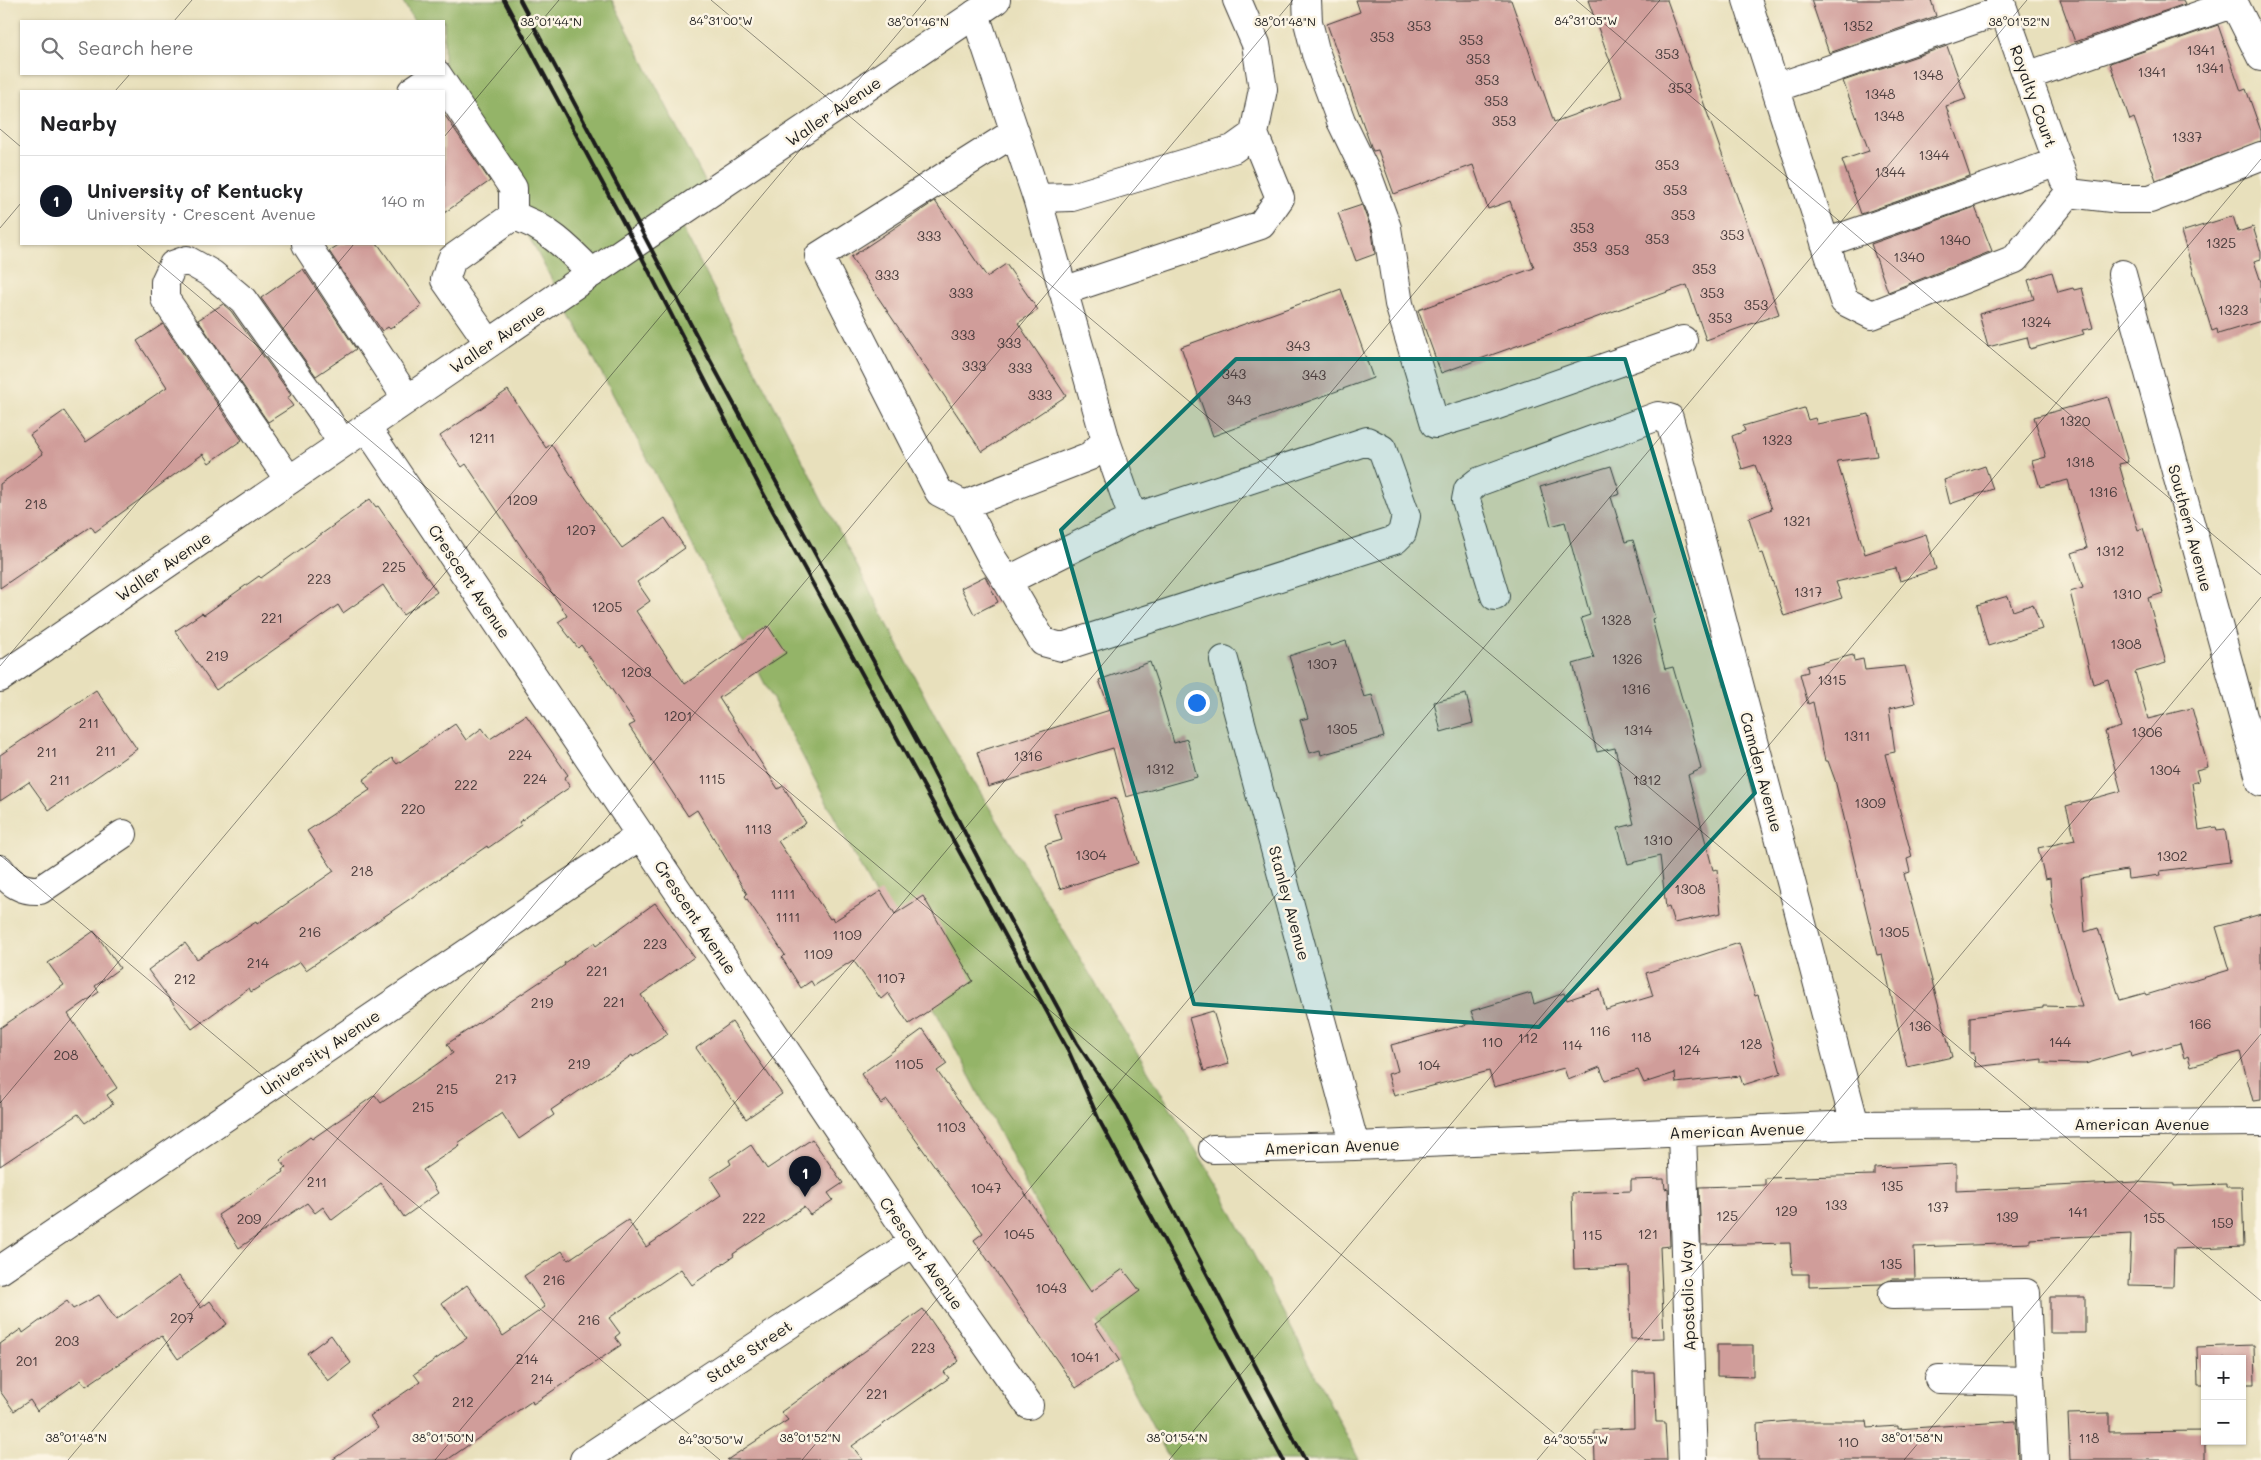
<!DOCTYPE html>
<meta charset="utf-8">
<style>
body{margin:0;font-family:Mali,sans-serif;background:#f6f6f6;color:#202124}
.controls{position:absolute;right:15px;bottom:15px;display:grid;overflow:hidden;border-radius:0px;box-shadow:0 1px 4px #0004}
.controls button{width:45px;height:45px;display:grid;place-items:center;padding:0;border:0;border-bottom:1px solid #e0e0e0;background:#fff;color:#202124;font:25px sans-serif}
.you{position:absolute;left:1196px;top:702px;width:18px;height:18px;margin:-12px;border:4px solid #fff;border-radius:50%;background:#1a73e8;box-shadow:0 0 0 8px #1a73e833}
.badge{display:grid;place-items:center;width:32px;height:32px;border-radius:50%;background:#111827;color:#fff;font-size:16px;font-weight:700}
.pin{position:absolute;translate:-50% -41px;filter:drop-shadow(0 1px 2px #0008)}
.pin::after{content:'';position:absolute;top:26px;width:18px;height:15px;background:inherit;clip-path:polygon(0 0,100% 0,50% 100%)}
.list{margin:0;padding:0;list-style:none}
h2{display:flex;justify-content:space-between;align-items:center;height:65px;margin:0;padding:0 20px;font-size:21px}
h2 small{font-size:16px;font-weight:400;color:#757577}
.list li{display:grid;grid-template-columns:32px 1fr auto;gap:15px;align-items:center;box-sizing:border-box;height:90px;padding:0 20px;border-top:1px solid #e0e0e0}
.list b{display:block;font-size:19px;white-space:nowrap}
.list p{margin:0;font-size:16px;white-space:nowrap;color:#757577}
.list em{font-size:16px;font-style:normal;color:#757577}
.icon{flex:none;width:28px;height:28px;fill:none;stroke:currentColor;stroke-width:2;stroke-linecap:round;stroke-linejoin:round}
.map{position:relative;flex:none;width:2261px;height:1460px;overflow:hidden}
.search{position:absolute;background:#fff;box-shadow:0 1px 4px #0004;left:20px;top:20px;width:425px;height:55px;display:flex;align-items:center;gap:12px;box-sizing:border-box;padding:0 18px;border-radius:0px;color:#757577;font-size:19px}
.panel{position:absolute;background:#fff;box-shadow:0 1px 4px #0004;left:20px;top:90px;width:425px;height:155px;border-radius:0px}
.map>svg:first-child{display:block}
.forest{fill:#94b468;stroke:#586842}
.building{fill:#d09d9a}
.lines{fill:none;stroke-linecap:round;stroke-linejoin:round}
.minor-casing{stroke:#3b3934;stroke-width:30}
.major-casing{stroke:#3b3934;stroke-width:30}
.minor{stroke:#fff;stroke-width:28}
.major{stroke:#fff;stroke-width:28}
.rail{stroke:#1c1c1c;stroke-width:4}
.marked{fill:#0f766e;fill-opacity:0.2;stroke:#0f766e;stroke-width:4;stroke-linejoin:round}
.ticks{fill:none;stroke:#1c1c1c;stroke-width:1;stroke-opacity:0.45}
.labels{text-anchor:middle;dominant-baseline:central;stroke-width:5;stroke-linejoin:round;paint-order:stroke}
.number-label{font-size:14px;fill:#493c3c}
.street-label{font-size:16px;fill:#1c1c1c;stroke:#fcf5e5}
.ticks-label{font-size:12px;text-anchor:middle;fill:#1c1c1c;stroke:#fcf5e5;stroke-width:5;stroke-linejoin:round;paint-order:stroke}
</style>
<div class="map">
<svg width="2261" height="1460" viewBox="0 0 2261 1460">
<rect width="100%" height="100%" fill="#fcf5e5"/>
<filter id="ink" filterUnits="userSpaceOnUse"><feTurbulence type="fractalNoise" baseFrequency=".02" numOctaves="2"/><feDisplacementMap in="SourceGraphic" scale="10" xChannelSelector="R" yChannelSelector="G"/><feConvolveMatrix kernelMatrix="1 2 1 2 8 2 1 2 1" color-interpolation-filters="sRGB"/></filter>
<filter id="wash" filterUnits="userSpaceOnUse"><feTurbulence type="fractalNoise" baseFrequency=".0096" numOctaves="4" result="noise"/><feDisplacementMap in="SourceGraphic" scale="20" xChannelSelector="R" yChannelSelector="G"/><feGaussianBlur stdDeviation="1.12" result="paint"/><feColorMatrix in="noise" values="0 0 0 0 0 0 0 0 0 0 0 0 0 0 0 0 0 1.4 0 .05"/><feComposite in="paint" operator="in"/></filter>
<g filter="url(#wash)">
<rect width="100%" height="100%" fill="#e8e0bc"/>
<path class="forest" d="M402 0H612L711 193 676 216 939 724 1223 1195 1359 1460H1170L648 460 442 74H444V21H414Z"/>
<g id="blocks">
<path class="building" d="M1356 0H1511L1554 122 1623 97 1588 0H1667L1779 314 1706 340 1687 285 1441 373 1418 310 1534 268 1510 201 1488 209 1473 165 1394 194 1378 150 1373 151 1372 149 1327 24 1360 12Z
M1811 0H1931L1936 16 1829 53Z
M2060 0H2183L2185 4 2075 42Z
M2218 25 2241 91 2246 89 2261 131V141L2156 180 2134 118 2130 120 2110 63Z
M1947 46 1966 99 1946 106 1970 176 1861 214 1842 160 1869 151 1843 81Z
M444 114 490 181 444 213Z
M935 201 987 277 1006 264 1038 310 1018 323 1066 396 982 452 851 257Z
M1362 205 1372 232 1375 254 1356 261 1338 213Z
M1975 207 1992 251 1888 292 1871 244Z
M2233 216 2238 232 2253 227 2261 252V259L2254 261 2261 282V321L2218 334 2217 329 2212 331 2181 232Z
M340 244H378L422 306 390 329 388 327 382 331 329 251Z
M303 269 356 349 316 376 261 298Z
M2052 272 2058 292 2073 288 2074 290 2082 288 2093 328 2082 330 2084 334 2030 349 2027 337 1988 347 1979 314 2034 299 2028 280Z
M1341 289 1373 378 1213 436 1181 347Z
M223 304 231 311 291 395 287 398 293 406 268 422 198 320Z
M163 324 242 440 209 463 203 454 95 532 91 526 0 588V484L43 454 30 435 64 411 86 442 167 387 137 341Z
M508 390 546 448 551 444 583 494 622 548 665 518 685 548 637 582 650 601 636 611 685 684 768 626 786 653 719 698 778 789 783 786 806 823 778 841 830 919 832 918 834 921 881 891 895 914 923 896 973 981 909 1024 888 993 881 999 853 960 814 986 811 981 801 988 782 958 785 955 745 896 747 894 697 810 688 816 629 726 635 723 581 645 578 648 558 622 567 616 564 611 466 464 462 467 440 436Z
M2108 397 2128 462 2119 464 2138 530 2143 528 2163 593 2148 598 2166 663 2135 672 2148 719 2192 708 2208 767 2196 770 2199 781 2192 783 2199 830 2216 827 2217 830 2225 829 2230 862 2160 871 2161 875 2128 879 2127 870 2081 878 2085 932 2098 928 2120 1000 2145 993 2146 995 2229 970 2216 927 2261 914V1100L2253 1101 2240 1052 2191 1066 2188 1056 2184 1058 2180 1043 2131 1057 2130 1051 2085 1064 2042 1063V1059L1975 1067 1974 1053H1970V1017L2043 1008V1006L2082 1007 2052 906 2050 878 2045 879 2038 848 2075 840 2066 806 2121 791 2105 732 2121 727 2108 679 2093 684 2070 592 2083 588 2072 553 2087 548 2068 480 2040 487 2032 461 2046 457 2034 417Z
M1804 408 1808 420 1815 418 1817 424 1869 414 1877 456 1837 461 1865 554 1926 534 1936 569 1900 581 1896 568 1836 582 1842 598 1784 616 1763 553 1760 554 1749 518 1772 509 1755 465 1742 469 1732 436 1745 431 1743 426Z
M1611 466 1620 494 1611 497 1625 542 1633 540 1655 618 1652 619 1665 669 1673 667 1696 748 1701 769 1688 775 1713 870 1717 869 1721 913 1674 923 1669 907 1666 908 1660 856 1628 864 1618 828 1634 824 1615 748 1597 752 1573 664 1594 658 1581 618 1590 615 1565 522 1551 526 1540 487Z
M1985 466 1993 489 1950 504 1944 480Z
M370 499 376 507 378 506 437 592 403 615 383 585 343 613 338 605 216 690 175 631 202 613 204 615 259 576 261 578Z
M985 576 998 602 974 614 961 588Z
M2008 596 2013 611 2033 604 2042 629 1988 646 1977 605Z
M1346 641 1364 697 1372 695 1384 737 1321 755 1320 750 1310 753 1300 720 1308 718 1289 656 1329 643 1331 646Z
M1853 655 1854 661 1863 659 1865 670 1905 666 1915 703 1889 709 1895 752 1885 754 1912 857 1907 859 1910 872 1904 874 1952 1057 1907 1067 1882 954 1877 955 1835 780 1828 761H1825L1813 702 1808 704 1800 674 1808 672 1807 666Z
M1150 662 1160 691 1159 692 1174 743 1187 739 1197 777 1126 797 1113 748 988 787 977 752 1110 710 1099 680Z
M96 690 137 749 49 810 29 782 0 801V755Z
M1466 694 1473 723 1441 732 1434 702Z
M526 715 568 775 564 778 570 787 519 822 521 825 488 848 487 846 306 970 300 962 251 992 249 988 192 1029 148 970 185 943 197 959 256 922 257 924 334 871 307 831 370 790 363 780 392 758 397 764 455 724 466 740 482 728 490 739Z
M1117 798 1138 863 1060 889 1045 845 1062 840 1054 814Z
M655 903 694 957 641 995 668 1034 633 1057 632 1055 551 1110 554 1115 519 1139 502 1113 458 1143 460 1145 423 1170 438 1193 404 1217 381 1183 332 1220 323 1207 315 1213 307 1203 239 1248 218 1215 283 1172 282 1170 286 1167 280 1160 310 1137 312 1139 375 1095 381 1103 453 1053 447 1044 565 965 564 963 594 943 596 946Z
M94 931 120 968 95 986 99 992 68 1014 117 1088 107 1095 113 1104 85 1123 78 1114 0 1166V1028L64 985 48 963Z
M1739 943 1755 996 1758 995 1781 1073 1743 1085 1740 1076 1676 1083 1675 1073 1644 1083 1638 1070 1605 1080 1600 1067 1568 1080 1564 1068 1494 1087 1489 1071 1394 1096 1388 1074 1398 1071 1391 1045 1475 1022 1471 1011 1531 993 1534 1004 1564 993 1567 1000 1600 989 1606 1010 1653 996 1646 973Z
M1213 1011 1229 1064 1204 1071 1189 1018Z
M732 1022 782 1094 746 1119 696 1048Z
M923 1029 947 1064 937 1071 1024 1192 1091 1292 1123 1269 1140 1291 1095 1324 1119 1360 1076 1388 974 1240 983 1233 887 1100 881 1104 861 1074Z
M812 1139 843 1183 828 1193 833 1200 810 1215 804 1207 733 1254 734 1256 692 1285 681 1269 609 1318 620 1333 615 1337 621 1345 533 1404 532 1401 447 1460H332L378 1428 370 1416 420 1382 414 1374 467 1338 442 1303 467 1285 503 1336 545 1307 524 1276 562 1251 568 1260 628 1220 646 1247 721 1195 710 1178 731 1164 729 1160 751 1145 767 1169Z
M1956 1164V1191L2136 1182 2174 1184V1186L2226 1184V1187H2242L2244 1246 2174 1249 2173 1286 2129 1285 2131 1234 2030 1239V1243L1914 1247 1915 1279H1892L1882 1284 1809 1286V1274H1792L1790 1243 1701 1245 1699 1187 1765 1185V1178L1874 1175V1168Z
M1664 1179 1665 1189 1668 1188 1670 1246 1660 1247 1664 1338 1631 1339 1629 1267 1574 1269 1572 1193 1631 1191V1180Z
M179 1276 201 1308 210 1301 227 1324 178 1359 162 1336 159 1338 158 1337 86 1386 81 1380 37 1411 30 1400 14 1411 0 1391V1344L21 1329 23 1333 67 1301 73 1309 99 1295 116 1320Z
M2050 1297H2085V1333H2050Z
M923 1309 959 1361 944 1372 949 1378 852 1446 863 1460H727L788 1420 781 1412Z
M331 1335 351 1363 328 1381 307 1353Z
M1717 1345H1753V1377L1717 1376Z
M2254 1345 2255 1384H2242V1359H2205V1385H2198L2197 1347Z
M1633 1372H1654L1656 1422H1665L1667 1460H1595L1594 1430 1634 1428Z
M2109 1413V1432L2205 1431V1460H2070L2068 1414Z
M1790 1421H1867L1868 1428 1898 1426V1429L2016 1421 2018 1460H1758L1757 1424Z"/>
</g>
</g>
<g filter="url(#ink)">
<use href="#blocks" fill-opacity="0" stroke="#3b3934" stroke-width="1"/>
<g class="lines">
<defs>
<path id="minor" d="M1307 0 1308 22 1316 54 1341 121 1369 179 1387 228 1399 304 1435 424 1486 409 1683 340
M1747 0 1844 301 1872 315 2015 259 2069 193
M2000 0 2064 180
M2234 3 2261 57
M975 14 1037 198 1072 197 1233 149 1254 134 1263 89 1256 44 1237 0
M2027 76 2234 3 2233 0
M1775 88 2003 10
M412 91 437 74 513 188V216
M1015 132 819 256 939 492 964 505 1090 456 1106 441 1037 198
M2069 193 2120 199H2150L2261 156
M1825 243 2058 162
M306 244 407 399
M2122 274 2261 782
M1063 291 1261 225 1280 198 1254 134
M489 343 445 280 452 259 513 216C544 224 570 250 592 273
M366 427 914 1242 1029 1405
M289 480 165 299V282L173 265 187 260 212 274 243 300 324 414 342 443
M964 505 992 558 1007 581 1133 518
M1007 581 1043 642 1062 647 1395 540 1402 533 1406 516 1382 449 1367 441 1133 518 1106 441
M1495 596 1466 500 1468 490 1478 482 1658 416 1669 418 1855 1125
M1224 660 1355 1146
M0 869C11 884 22 891 40 890L123 834
M1682 1133 1693 1460
M1213 1149 1355 1146 1855 1125 2261 1122
M0 1270 641 835
M1892 1295 2026 1293 2034 1460
M1939 1379 2030 1381
M584 1460 914 1242"/>
<path id="major" d="M0 678 646 236 996 0"/>
</defs>
<use href="#minor" class="minor-casing"/>
<use href="#major" class="major-casing"/>
<use href="#minor" class="minor"/>
<use href="#major" class="major"/>
<path class="rail" d="M504 0 635 244 762 491 1069 1052 1099 1120 1283 1460
M520 0 699 340 924 754 1009 918 1077 1043 1118 1105 1305 1460"/>
</g>
</g>
<path class="marked" d="M1236 359H1625L1755 793 1539 1027 1194 1004 1061 530Z"/>
<path class="ticks" d="M711 0 2261 1301M1576 0 2261 575M174 21 192 0M115 91 130 74M0 129 21 147M444 137 559 0M0 228 21 203M136 244 1586 1460M0 666 354 244M0 855 720 1460M0 1103 926 0M68 1460 1293 0M435 1460 1660 0M802 1460 2027 0M1169 1460 2261 159M1537 1460 2261 597M1904 1460 2261 1034"/>
<g class="labels">
<g class="number-label">
<text x="1419" y="25">353</text>
<text x="1858" y="25">1352</text>
<text x="1382" y="36">353</text>
<text x="1471" y="39">353</text>
<text x="2201" y="49">1341</text>
<text x="1667" y="53">353</text>
<text x="1478" y="58">353</text>
<text x="2210" y="67">1341</text>
<text x="2152" y="71">1341</text>
<text x="1928" y="74">1348</text>
<text x="1487" y="79">353</text>
<text x="1680" y="87">353</text>
<text x="1880" y="93">1348</text>
<text x="1496" y="100">353</text>
<text x="1889" y="115">1348</text>
<text x="1504" y="120">353</text>
<text x="2187" y="136">1337</text>
<text x="1934" y="154">1344</text>
<text x="1667" y="164">353</text>
<text x="1890" y="171">1344</text>
<text x="1675" y="189">353</text>
<text x="1683" y="214">353</text>
<text x="1582" y="227">353</text>
<text x="1732" y="234">353</text>
<text x="929" y="235">333</text>
<text x="1657" y="238">353</text>
<text x="1955" y="239">1340</text>
<text x="2221" y="242">1325</text>
<text x="1585" y="246">353</text>
<text x="1617" y="249">353</text>
<text x="1909" y="256">1340</text>
<text x="1704" y="268">353</text>
<text x="887" y="274">333</text>
<text x="961" y="292">333</text>
<text x="1712" y="292">353</text>
<text x="1756" y="304">353</text>
<text x="2233" y="309">1323</text>
<text x="1720" y="317">353</text>
<text x="2036" y="321">1324</text>
<text x="963" y="334">333</text>
<text x="1009" y="342">333</text>
<text x="1298" y="345">343</text>
<text x="974" y="365">333</text>
<text x="1020" y="367">333</text>
<text x="1234" y="373">343</text>
<text x="1314" y="374">343</text>
<text x="1040" y="394">333</text>
<text x="1239" y="399">343</text>
<text x="2075" y="420">1320</text>
<text x="482" y="437">1211</text>
<text x="1777" y="439">1323</text>
<text x="2080" y="461">1318</text>
<text x="2103" y="491">1316</text>
<text x="522" y="499">1209</text>
<text x="36" y="503">218</text>
<text x="1797" y="520">1321</text>
<text x="581" y="529">1207</text>
<text x="2110" y="550">1312</text>
<text x="394" y="566">225</text>
<text x="319" y="578">223</text>
<text x="1808" y="591">1317</text>
<text x="2127" y="593">1310</text>
<text x="607" y="606">1205</text>
<text x="272" y="617">221</text>
<text x="1616" y="619">1328</text>
<text x="2126" y="643">1308</text>
<text x="217" y="655">219</text>
<text x="1627" y="658">1326</text>
<text x="1322" y="663">1307</text>
<text x="636" y="671">1203</text>
<text x="1832" y="679">1315</text>
<text x="1636" y="688">1316</text>
<text x="678" y="715">1201</text>
<text x="89" y="722">211</text>
<text x="1342" y="728">1305</text>
<text x="1638" y="729">1314</text>
<text x="2147" y="731">1306</text>
<text x="1857" y="735">1311</text>
<text x="106" y="750">211</text>
<text x="47" y="751">211</text>
<text x="520" y="754">224</text>
<text x="1028" y="755">1316</text>
<text x="1160" y="768">1312</text>
<text x="2165" y="769">1304</text>
<text x="535" y="778">224</text>
<text x="712" y="778">1115</text>
<text x="60" y="779">211</text>
<text x="1647" y="779">1312</text>
<text x="466" y="784">222</text>
<text x="1870" y="802">1309</text>
<text x="413" y="808">220</text>
<text x="758" y="828">1113</text>
<text x="1658" y="839">1310</text>
<text x="1091" y="854">1304</text>
<text x="2172" y="855">1302</text>
<text x="362" y="870">218</text>
<text x="1690" y="888">1308</text>
<text x="783" y="893">1111</text>
<text x="788" y="916">1111</text>
<text x="310" y="931">216</text>
<text x="1894" y="931">1305</text>
<text x="847" y="934">1109</text>
<text x="655" y="943">223</text>
<text x="818" y="953">1109</text>
<text x="258" y="962">214</text>
<text x="597" y="970">221</text>
<text x="891" y="977">1107</text>
<text x="185" y="978">212</text>
<text x="614" y="1001">221</text>
<text x="542" y="1002">219</text>
<text x="2200" y="1023">166</text>
<text x="1920" y="1025">136</text>
<text x="1600" y="1030">116</text>
<text x="1641" y="1036">118</text>
<text x="1528" y="1037">112</text>
<text x="1492" y="1041">110</text>
<text x="2060" y="1041">144</text>
<text x="1751" y="1043">128</text>
<text x="1572" y="1044">114</text>
<text x="1689" y="1049">124</text>
<text x="66" y="1054">208</text>
<text x="579" y="1063">219</text>
<text x="909" y="1063">1105</text>
<text x="1429" y="1064">104</text>
<text x="506" y="1078">217</text>
<text x="447" y="1088">215</text>
<text x="423" y="1106">215</text>
<text x="951" y="1126">1103</text>
<text x="317" y="1181">211</text>
<text x="1892" y="1185">135</text>
<text x="986" y="1187">1047</text>
<text x="1836" y="1204">133</text>
<text x="1938" y="1206">137</text>
<text x="1786" y="1210">129</text>
<text x="2078" y="1211">141</text>
<text x="1727" y="1215">125</text>
<text x="2007" y="1216">139</text>
<text x="754" y="1217">222</text>
<text x="2154" y="1217">155</text>
<text x="249" y="1218">209</text>
<text x="2222" y="1222">159</text>
<text x="1019" y="1233">1045</text>
<text x="1648" y="1233">121</text>
<text x="1592" y="1234">115</text>
<text x="1891" y="1263">135</text>
<text x="554" y="1279">216</text>
<text x="1051" y="1287">1043</text>
<text x="182" y="1317">207</text>
<text x="589" y="1319">216</text>
<text x="67" y="1340">203</text>
<text x="923" y="1347">223</text>
<text x="1085" y="1356">1041</text>
<text x="527" y="1358">214</text>
<text x="27" y="1360">201</text>
<text x="542" y="1378">214</text>
<text x="877" y="1393">221</text>
<text x="463" y="1401">212</text>
<text x="2089" y="1437">118</text>
<text x="1848" y="1441">110</text>
</g>
<g class="street-label">
<text transform="translate(2034 96) rotate(70)">Royalty Court</text>
<text transform="translate(833 111) rotate(-34)">Waller Avenue</text>
<text transform="translate(497 338) rotate(-34)">Waller Avenue</text>
<text transform="translate(2191 528) rotate(75)">Southern Avenue</text>
<text transform="translate(163 566) rotate(-34)">Waller Avenue</text>
<text transform="translate(470 581) rotate(56)">Crescent Avenue</text>
<text transform="translate(1762 772) rotate(75)">Camden Avenue</text>
<text transform="translate(1290 903) rotate(75)">Stanley Avenue</text>
<text transform="translate(696 917) rotate(56)">Crescent Avenue</text>
<text transform="translate(320 1052) rotate(-34)">University Avenue</text>
<text x="2142" y="1123">American Avenue</text>
<text transform="translate(1737 1130) rotate(-2)">American Avenue</text>
<text transform="translate(1332 1146) rotate(-2)">American Avenue</text>
<text transform="translate(922 1253) rotate(55)">Crescent Avenue</text>
<text transform="translate(1687 1296) rotate(-92)">Apostolic Way</text>
<text transform="translate(749 1351) rotate(-34)">State Street</text>
</g>
</g>
<g class="ticks-label">
<text x="721" y="25">84°31'00"W</text>
<text x="1586" y="25">84°31'05"W</text>
<text x="551" y="26">38°01'44"N</text>
<text x="918" y="26">38°01'46"N</text>
<text x="1285" y="26">38°01'48"N</text>
<text x="2019" y="26">38°01'52"N</text>
<text x="76" y="1442">38°01'48"N</text>
<text x="443" y="1442">38°01'50"N</text>
<text x="810" y="1442">38°01'52"N</text>
<text x="1177" y="1442">38°01'54"N</text>
<text x="1912" y="1442">38°01'58"N</text>
<text x="711" y="1444">84°30'50"W</text>
<text x="1576" y="1444">84°30'55"W</text>
</g>
</svg>
<div class="controls">
<button>+</button>
<button>−</button>
</div>
<div class="you"></div>
<div class="pin badge" style="left:805px;top:1197px">1</div>
<div class="search"><svg class="icon" aria-label="search" viewBox="0 0 24 24"><circle cx="10" cy="10" r="6"/><path d="M15 15l6 6"/></svg>Search here</div>
<section class="panel">
<h2>Nearby<small></small></h2>
<ul class="list">
<li><span class="badge">1</span><div><b>University of Kentucky</b><p>University · Crescent Avenue</p></div><em>140 m</em></li>
</ul>
</section>
</div>
